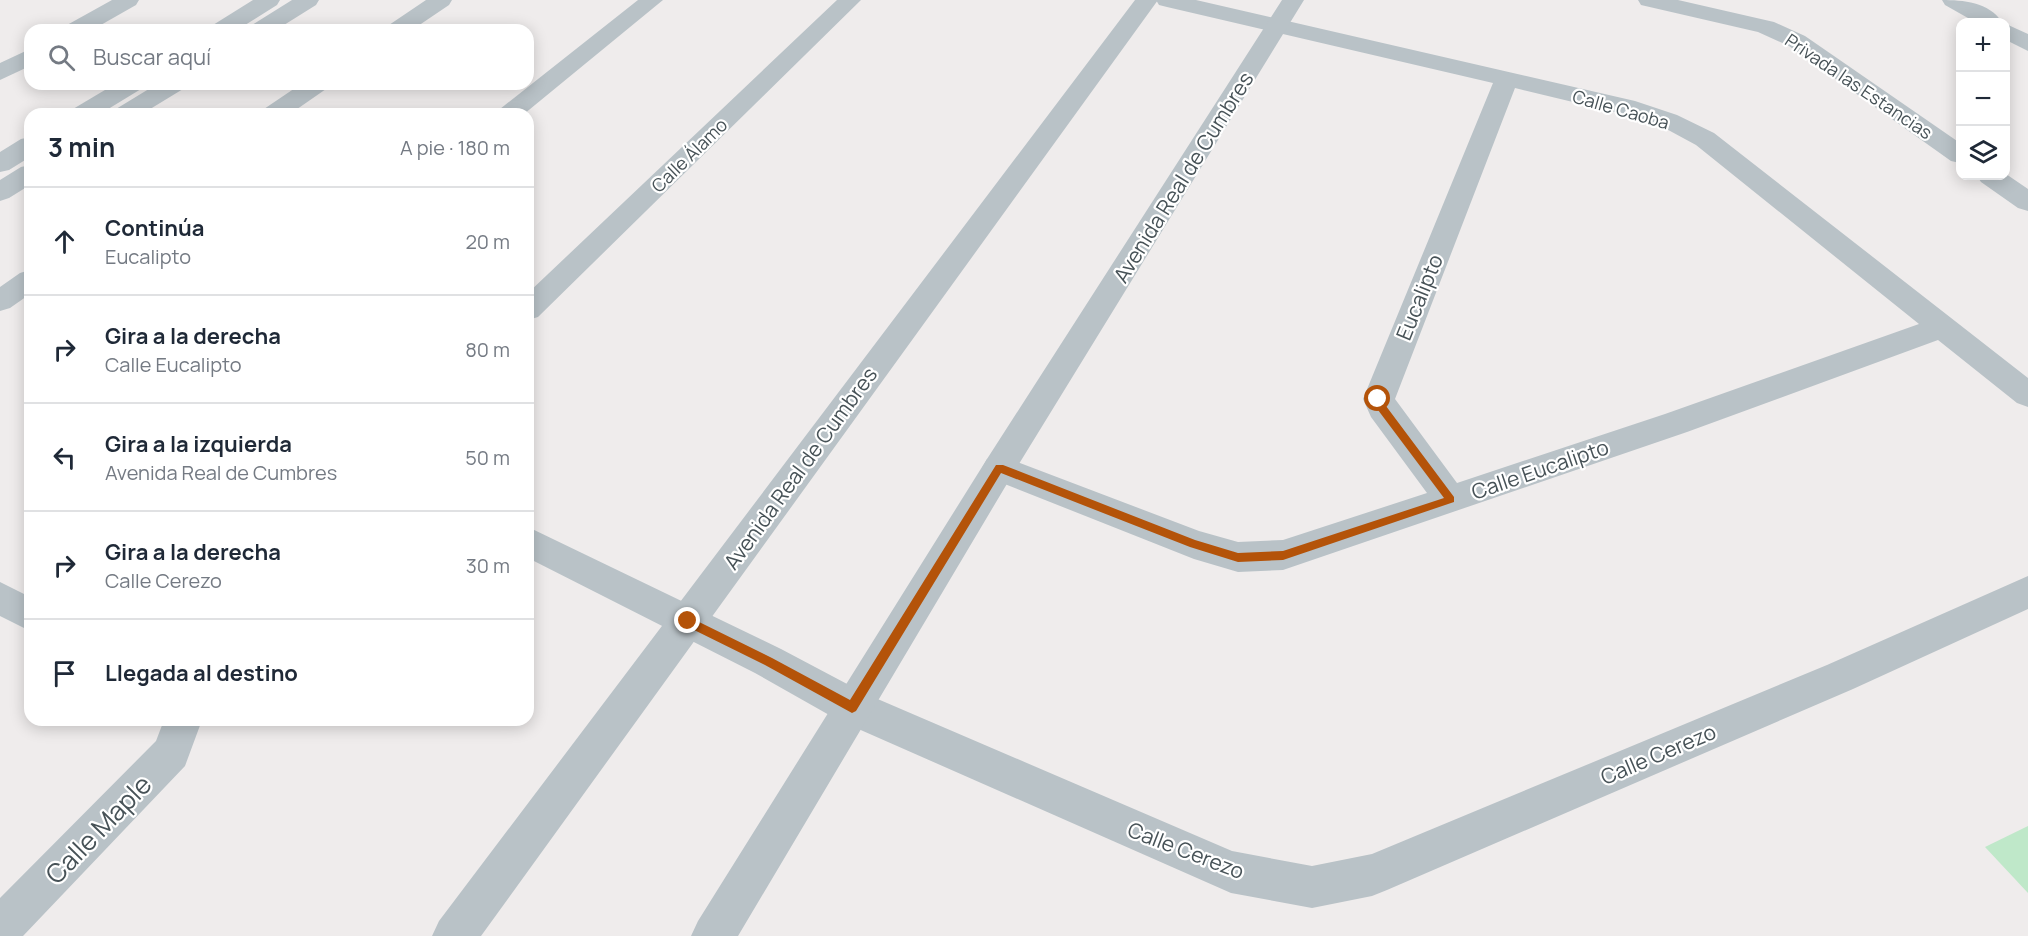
<!DOCTYPE html>
<html lang="es">
<meta charset="utf-8">
<style>
body{margin:0;font-family:Manrope,sans-serif;background:#f6f6f7;color:#1f2937}
.controls{position:absolute;right:18px;top:18px;display:grid;overflow:hidden;border-radius:12px;box-shadow:0 3px 15px #0003}
.controls button{width:54px;height:54px;display:grid;place-items:center;padding:0;border:0;border-bottom:2px solid #e0e1e3;background:#fff;color:#1f2937;font:30px sans-serif}
.stop{position:absolute;width:18px;height:18px;margin:-14px;border:4px solid #b45309;border-radius:50%;background:#fff}
.stop.end{background:#b45309;border-color:#fff;box-shadow:0 2px 6px #0008}
.list{margin:0;padding:0;list-style:none}
h2{display:flex;justify-content:space-between;align-items:center;height:78px;margin:0;padding:0 24px;font-size:26px}
h2 small{font-size:20px;font-weight:400;color:#747a83}
.list li{display:grid;grid-template-columns:39px 1fr auto;gap:18px;align-items:center;box-sizing:border-box;height:108px;padding:0 24px;border-top:2px solid #e0e1e3}
.list b{display:block;font-size:22px;white-space:nowrap}
.list p{margin:0;font-size:20px;white-space:nowrap;color:#747a83}
.list em{font-size:20px;font-style:normal;color:#747a83}
.icon{flex:none;width:33px;height:33px;fill:none;stroke:currentColor;stroke-width:2;stroke-linecap:round;stroke-linejoin:round}
.map{position:relative;flex:none;width:2028px;height:936px;overflow:hidden}
.search{position:absolute;background:#fff;box-shadow:0 3px 15px #0003;left:24px;top:24px;width:510px;height:66px;display:flex;align-items:center;gap:15px;box-sizing:border-box;padding:0 21px;border-radius:18px;color:#747a83;font-size:22px}
.panel{position:absolute;background:#fff;box-shadow:0 3px 15px #0003;left:24px;top:108px;width:510px;height:618px;border-radius:18px}
.map>svg:first-child{display:block}
.green{fill:#bfe8c9}
.lines{fill:none;stroke-linecap:round;stroke-linejoin:round}
.minor{fill:#b9c2c7;fill-rule:evenodd}
.tertiary{fill:#b9c2c7;fill-rule:evenodd}
.route{fill:#b45309}
.labels{text-anchor:middle;dominant-baseline:central;stroke-width:4.5;stroke-linejoin:round;paint-order:stroke}
.far-street-label{font-size:18px;fill:#475257;stroke:#fff}
.street-label{font-size:21px;fill:#475257;stroke:#fff}
.near-street-label{font-size:26px;fill:#475257;stroke:#fff}
</style>
<div class="map">
<svg width="2028" height="936" viewBox="0 0 2028 936">
<rect width="100%" height="100%" fill="#efecec"/>
<path class="green" d="M2028 826V893L1985 847Z"/>
<g class="lines">
<path class="minor" d="M112 0H139L136 5 92 30H63L67 25Z
M253 0H280L277 5 237 30H209L213 25Z
M292 0H319L316 5 276 30H248L252 25Z
M426 0H452L449 5 412 30H385L389 25Z
M638 0H663L524 114H496L500 109Z
M837 0H861L538 317 528 320V293Z
M1156 0H1196L1635 101 1677 115 1714 133 2028 378V407L2017 403 1938 340 1687 432 1283 570 1238 572 1194 559 987 477 982 468 987 459 999 455 1199 531 1238 542 1283 540 1427 493 1371 417 1363 399 1493 83 1167 7 1159 5ZM1515 88 1627 115 1659 125 1696 145 1919 324 1665 414 1457 483 1395 399Z
M1638 0H1678L1774 22 1805 36 1960 143V163L1951 161 1789 46 1758 32 1641 5Z
M1942 0C1963 0 1989 2 2002 22H1975L1945 5Z
M2006 24 2028 34V51L2006 40Z
M30 49V66L0 80V63Z
M115 84H144L141 89 100 114H69L73 109Z
M157 84H186L183 89 142 114H112L116 109Z
M301 84H329L326 89 290 114H260L264 109Z
M30 137V157L9 170 0 172V152L21 139Z
M30 165V185L9 198 0 201V180L21 167Z
M2006 174 2028 189V211L2018 208 1981 182 1977 176Z
M30 270V294L10 308 0 311V287L20 273Z
M528 527 781 649 866 694 1232 851 1312 866 1372 854 1827 665 2028 576V609L1853 689 1387 890 1372 896 1312 908 1231 893 838 720 755 673 528 558Z
M0 582 30 597V631L0 616Z
M164 720H202L185 766 23 936H0V898L156 741Z"/>
<path class="tertiary" d="M1135 0H1158L481 936H432L439 921Z
M1282 0H1304L1011 477 738 936H691L698 921 987 459Z"/>
</g>
<path class="route" d="M1378 395 1382 396 1386 406 1454 497V502L1283 560 1238 562 1190 547 1001 473 856 711 852 713 765 665 684 625 682 621 688 617 691 618 772 658 850 700 996 465H1003L1195 540 1238 553 1283 551 1444 498 1378 410 1374 399Z"/>
<g class="labels">
<g class="far-street-label">
<text transform="translate(1859 86) rotate(34)">Privada las Estancias</text>
<text transform="translate(1621 109) rotate(16)">Calle Caoba</text>
<text transform="translate(689 155) rotate(-44)">Calle Álamo</text>
</g>
<g class="street-label">
<text transform="translate(1183 177) rotate(-58)">Avenida Real de Cumbres</text>
<text transform="translate(1419 297) rotate(-68)">Eucalipto</text>
<text transform="translate(800 468) rotate(-54)">Avenida Real de Cumbres</text>
<text transform="translate(1540 469) rotate(-19)">Calle Eucalipto</text>
<text transform="translate(1658 754) rotate(-23)">Calle Cerezo</text>
<text transform="translate(1186 850) rotate(21)">Calle Cerezo</text>
</g>
<g class="near-street-label">
<text transform="translate(98 829) rotate(-46)">Calle Maple</text>
</g>
</g>
</svg>
<div class="controls">
<button>+</button>
<button>−</button>
<button><svg class="icon" aria-label="layers" viewBox="0 0 24 24"><path d="M12 4l9 5-9 5-9-5zM3 14l9 5 9-5"/></svg></button>
</div>
<div class="stop" style="left:1378px;top:399px"></div>
<div class="stop end" style="left:688px;top:621px"></div>
<div class="search"><svg class="icon" aria-label="search" viewBox="0 0 24 24"><circle cx="10" cy="10" r="6"/><path d="M15 15l6 6"/></svg>Buscar aquí</div>
<section class="panel">
<h2>3 min<small>A pie · 180 m</small></h2>
<ul class="list">
<li><svg class="icon" aria-label="ahead" viewBox="0 0 24 24"><path d="M12 20V5M6 11l6-6 6 6"/></svg><div><b>Continúa</b><p>Eucalipto</p></div><em>20 m</em></li>
<li><svg class="icon" aria-label="right" viewBox="0 0 24 24"><path d="M7 20v-9h11M14 6l5 5-5 5"/></svg><div><b>Gira a la derecha</b><p>Calle Eucalipto</p></div><em>80 m</em></li>
<li><svg class="icon" aria-label="left" viewBox="0 0 24 24"><path d="M17 20v-9H6M10 6l-5 5 5 5"/></svg><div><b>Gira a la izquierda</b><p>Avenida Real de Cumbres</p></div><em>50 m</em></li>
<li><svg class="icon" aria-label="right" viewBox="0 0 24 24"><path d="M7 20v-9h11M14 6l5 5-5 5"/></svg><div><b>Gira a la derecha</b><p>Calle Cerezo</p></div><em>30 m</em></li>
<li><svg class="icon" aria-label="arrive" viewBox="0 0 24 24"><path d="M6 21V4h12l-3 4 3 4H6"/></svg><div><b>Llegada al destino</b></div></li>
</ul>
</section>
</div>
